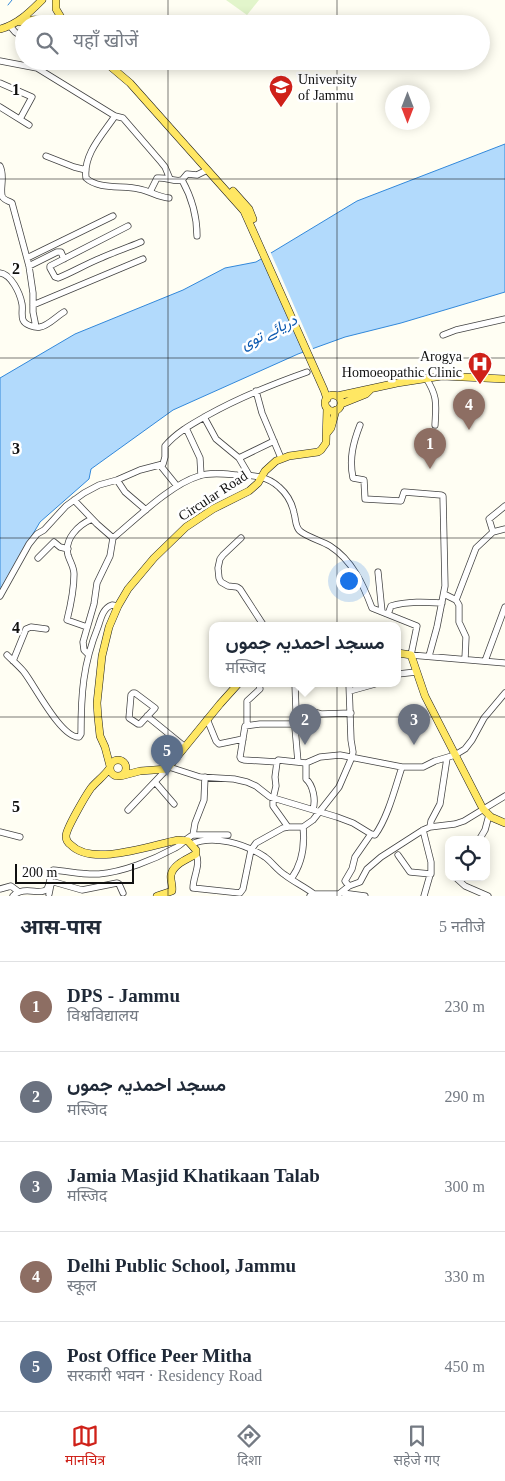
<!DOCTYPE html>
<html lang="hi">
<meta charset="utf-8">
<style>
body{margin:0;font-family:"Times New Roman",Vazirmatn,"Noto Sans Devanagari",serif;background:#f6f6f7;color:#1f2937}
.controls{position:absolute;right:15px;bottom:15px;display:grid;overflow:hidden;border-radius:10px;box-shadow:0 2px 12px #0003}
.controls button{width:45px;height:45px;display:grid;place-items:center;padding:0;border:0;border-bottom:1px solid #e0e1e3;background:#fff;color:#1f2937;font:25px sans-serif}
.compass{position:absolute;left:385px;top:85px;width:45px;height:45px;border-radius:50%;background:#fff;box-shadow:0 2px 12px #0003;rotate:180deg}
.scale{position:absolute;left:15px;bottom:12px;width:119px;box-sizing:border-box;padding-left:5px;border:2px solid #101010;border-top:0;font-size:14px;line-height:18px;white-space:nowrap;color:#101010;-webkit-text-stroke:4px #fff;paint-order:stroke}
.you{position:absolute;left:348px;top:580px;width:18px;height:18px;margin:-12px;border:4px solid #fff;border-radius:50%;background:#1a73e8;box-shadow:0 0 0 8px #1a73e833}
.badge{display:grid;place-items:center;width:32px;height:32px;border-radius:50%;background:#cf2119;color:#fff;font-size:16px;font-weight:700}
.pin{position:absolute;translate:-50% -41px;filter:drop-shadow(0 1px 2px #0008)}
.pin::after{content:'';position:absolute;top:26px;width:18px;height:15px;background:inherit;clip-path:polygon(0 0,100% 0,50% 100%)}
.popup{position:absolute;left:209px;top:622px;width:192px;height:65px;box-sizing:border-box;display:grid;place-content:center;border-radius:10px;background:#fff;filter:drop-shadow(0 1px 4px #0005);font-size:16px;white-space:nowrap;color:#747a83}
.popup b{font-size:19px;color:#1f2937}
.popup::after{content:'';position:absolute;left:50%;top:100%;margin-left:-10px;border:10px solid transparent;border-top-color:#fff}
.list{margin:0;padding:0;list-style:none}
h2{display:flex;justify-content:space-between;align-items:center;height:65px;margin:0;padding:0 20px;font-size:21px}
h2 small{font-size:16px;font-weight:400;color:#747a83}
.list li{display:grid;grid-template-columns:32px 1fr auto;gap:15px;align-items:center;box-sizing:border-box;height:90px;padding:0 20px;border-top:1px solid #e0e1e3}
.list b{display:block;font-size:19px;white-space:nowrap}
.list p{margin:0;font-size:16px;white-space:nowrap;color:#747a83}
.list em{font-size:16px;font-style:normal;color:#747a83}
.icon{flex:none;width:28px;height:28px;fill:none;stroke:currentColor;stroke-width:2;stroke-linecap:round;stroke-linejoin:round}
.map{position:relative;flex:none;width:505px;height:896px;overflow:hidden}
.search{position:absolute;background:#fff;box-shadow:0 2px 12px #0003;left:15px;right:15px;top:15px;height:55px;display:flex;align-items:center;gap:12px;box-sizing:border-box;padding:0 18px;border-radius:28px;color:#747a83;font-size:19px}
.sheet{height:515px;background:#fff}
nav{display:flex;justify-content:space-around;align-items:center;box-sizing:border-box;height:70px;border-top:1px solid #e0e1e3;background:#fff;font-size:14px;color:#747a83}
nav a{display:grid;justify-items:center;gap:2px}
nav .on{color:#cf2119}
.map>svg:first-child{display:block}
.pitch{fill:#e2f5cb}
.water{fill:#b2dafc;stroke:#3288da}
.pier{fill:#fffef3}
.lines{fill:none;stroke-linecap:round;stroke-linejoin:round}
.stream{stroke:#3288da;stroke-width:1}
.minor-casing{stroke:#434343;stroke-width:7}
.major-casing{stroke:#212121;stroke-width:8}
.minor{stroke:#fff;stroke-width:5.5}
.major{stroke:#ffe763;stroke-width:7}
.grid{fill:none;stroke:#101010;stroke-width:1;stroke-opacity:0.55}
.labels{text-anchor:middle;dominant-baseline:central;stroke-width:5;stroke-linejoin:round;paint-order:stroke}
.poi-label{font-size:14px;fill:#101010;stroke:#fff;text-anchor:start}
.street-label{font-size:14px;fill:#101010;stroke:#fff}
.water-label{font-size:15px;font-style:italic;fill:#0b59b0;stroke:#fff}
.grid-label{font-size:16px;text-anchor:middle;font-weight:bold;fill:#101010;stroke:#fff;stroke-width:5;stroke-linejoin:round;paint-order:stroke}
</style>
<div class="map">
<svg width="505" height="896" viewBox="0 0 505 896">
<rect width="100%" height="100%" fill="#fffef3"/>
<path class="pitch" d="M226 0H259L247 15Z"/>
<path class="water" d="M505 144V292L401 323 345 337 298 354 173 410 91 469 89 479 40 522 0 590V378L75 334 183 290 225 268 256 262 357 201Z"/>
<path class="pier" d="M270 251 314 351 304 354 261 256Z"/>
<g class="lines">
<path class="stream" d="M8 5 12 0"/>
<defs>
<path id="minor" d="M10 26 15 32 24 38
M0 61 37 68 115 116 123 118 161 162 165 167 170 179
M0 83 32 97 20 119
M0 107 29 125
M115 116C103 134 83 154 86 178 99 190 123 185 139 189 150 191 158 197 169 198
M46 156 74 167 86 170
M0 166C5 176 0 186 2 196 3 200 9 201 12 203L29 266 33 293V312L36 327
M182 180 187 174 197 175 207 170
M150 192 157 178C167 177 173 182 182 180 192 198 197 215 197 236
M128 226 50 266V268L55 277 58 278C73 272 86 264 101 258 114 252 127 248 141 242
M27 258 113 216
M29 266 57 252H61L64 259
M0 273C11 274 20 293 22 304 23 309 21 315 23 320 25 325 35 328 40 327 48 326 57 316 64 312
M33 305 143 259
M443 335 456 330 505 319
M426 378C438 397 436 404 435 425
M256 391 262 413 281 458
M204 417 216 439 239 458 249 475
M360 425C353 443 349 459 353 478L364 480 365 499 401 501 404 492 441 495 443 496 445 586 437 627 429 656
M186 428 200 458 201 475
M239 458 274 441
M160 465 177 486
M117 480 125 492 146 510
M74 500 97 524 113 538
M493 532 489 519 505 506
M241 538 223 555 220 559 218 568 219 578 221 582 228 586 237 587 240 589 264 626
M38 558 54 542 60 547 68 549
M444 594 456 600 459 605V622L466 637 465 659
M0 596 29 544 37 534 44 530 66 506 84 493 99 485 117 480 140 470 163 464 165 457V446C177 432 192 424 208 415 240 397 273 384 307 372
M456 600 476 548 493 532 505 529
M382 612 417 626 411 655 505 663
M388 614 391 606C408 601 425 602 442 603
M87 627 67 620C71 604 74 591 74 574 74 567 70 562 68 555 64 539 78 525 92 519
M88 654 84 650 83 642 94 604 97 583 110 556 113 538C136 519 171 484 199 476 210 472 225 474 237 475 253 475 267 476 279 487 287 494 292 503 294 513 296 519 295 527 300 531 307 537 322 541 330 546 352 560 363 584 372 608L382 612 378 572
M7 655C13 661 19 666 24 672 35 686 61 738 79 737L81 734C81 694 83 664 98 627 101 618 103 608 112 605L118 606
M13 661 26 629 31 627 46 629
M485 661 505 607
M398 674 416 672
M295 684 296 711 294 716 298 762
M350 691 375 684
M133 693H135L155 708 140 724H138L129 718 131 695Z
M296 711H310L321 714 351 713
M147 716 185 747
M207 719 216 741 219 744 243 739
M247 725V701L260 689 259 684
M277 762 278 760 306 763 320 757 340 755 402 767H423L435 761 455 755 465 749 472 740 484 718 505 693
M306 763V779C313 785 316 800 313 809
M169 767 200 777 234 779 247 782 256 786 270 797 337 817 353 823 371 834
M155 782 174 804
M128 810 167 769
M288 827 273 806V799L276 786 275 777 277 762 244 760 241 759 240 757 245 726 260 724H295
M430 827 431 821 440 804 447 758
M0 832 20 837
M193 835 195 823 204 800 205 777
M479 840 485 830 489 815
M191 844C214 834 245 844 265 857 272 862 277 870 285 875 294 882 305 887 314 894
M196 854C201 865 193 877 193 888L240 893 243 889 251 850 256 843 283 828 288 827H303L313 820 339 787 352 757 353 752 351 740 349 684
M398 855 410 872 431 874V862L423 830
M455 877 465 886 488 896
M291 879C302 864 305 846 303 827
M349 886 345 881 352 869 355 857 371 834 375 835C388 817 395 788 402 767
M0 889 11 886 19 892
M342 893 365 896
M49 894 51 884 54 882 82 890 117 883 119 884 123 893
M13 896C24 885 41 896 47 889 50 884 50 875 53 870 68 871 83 875 99 874 123 872 153 860 175 848 182 845 186 838 193 835H228
M310 896 314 894H339L349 886 360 882 367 869 381 857 423 830 430 827 455 824 464 821 505 796
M424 896 430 875"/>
<path id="major" d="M56 0V9L65 24
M20 22C31 19 41 18 51 24
M0 29C17 25 30 12 42 0
M104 61 130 83 244 211 324 390 327 399
M233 191 249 209 253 219
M325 403a8 8 0 1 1 16 0a8 8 0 1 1-16 0Z
M337 396 397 383 442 376 505 379
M341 404 366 394 370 390
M327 433 331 428 336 410
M398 653 411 655 425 696 483 809 491 817 505 823
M110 768a8 8 0 1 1 16 0a8 8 0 1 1-16 0Z
M110 766 105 747 100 736 98 717 97 703 102 656 109 627 118 606 128 589 154 558 186 527 213 509 249 491 258 483 265 471 276 461 289 456 318 452 321 450 326 443 327 408
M109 769C104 776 97 781 91 788 86 795 66 829 66 836 66 840 68 843 71 845 92 867 152 845 178 840L188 841 196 850V854C188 859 173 864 171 875 170 880 173 885 172 891L157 896
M121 776 140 771 167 769 220 704 238 684"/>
</defs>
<use href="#minor" class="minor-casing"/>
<use href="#major" class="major-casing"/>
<use href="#minor" class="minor"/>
<use href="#major" class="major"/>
</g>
<path class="grid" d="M168 0V24M337 0V24M168 61V896M337 61V896M0 179H505M0 358H505M0 538H505M0 717H505"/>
<defs>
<symbol id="university-pin" viewBox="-11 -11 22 30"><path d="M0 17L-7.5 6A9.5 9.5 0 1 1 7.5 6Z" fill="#cf2119" stroke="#fff"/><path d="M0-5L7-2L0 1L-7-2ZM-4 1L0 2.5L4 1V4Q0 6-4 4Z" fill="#fff"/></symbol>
<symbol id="hospital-pin" viewBox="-11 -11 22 30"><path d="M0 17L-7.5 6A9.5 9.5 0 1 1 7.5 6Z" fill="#cf2119" stroke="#fff"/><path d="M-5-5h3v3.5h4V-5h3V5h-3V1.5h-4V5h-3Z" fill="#fff"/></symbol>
</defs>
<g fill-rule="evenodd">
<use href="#university-pin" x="267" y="73" width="28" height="38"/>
<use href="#hospital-pin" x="466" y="350" width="28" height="38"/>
</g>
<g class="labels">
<g class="poi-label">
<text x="298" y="79">University<tspan x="298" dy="16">of Jammu</tspan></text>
<text x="462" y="356" text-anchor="end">Arogya<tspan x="462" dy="16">Homoeopathic Clinic</tspan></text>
</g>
<g class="street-label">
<text transform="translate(213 496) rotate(-33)">Circular Road</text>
</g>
<g class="water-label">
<text transform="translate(269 332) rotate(-26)">دریائے توی</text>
</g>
</g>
<g class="grid-label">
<text x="16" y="95">1</text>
<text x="16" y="274">2</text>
<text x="16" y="454">3</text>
<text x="16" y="633">4</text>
<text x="16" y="812">5</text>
</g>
</svg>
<div class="controls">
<button><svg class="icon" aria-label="locate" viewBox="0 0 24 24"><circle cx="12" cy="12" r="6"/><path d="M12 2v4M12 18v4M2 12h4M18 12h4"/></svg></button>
</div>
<svg class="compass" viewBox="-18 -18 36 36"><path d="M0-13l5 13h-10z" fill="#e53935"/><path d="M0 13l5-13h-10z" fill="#747a83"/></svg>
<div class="scale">200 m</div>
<div class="you"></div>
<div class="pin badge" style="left:430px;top:469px;background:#8d6e63">1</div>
<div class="pin badge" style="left:305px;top:745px;background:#6b7280">2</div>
<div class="popup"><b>مسجد احمدیہ جموں</b>मस्जिद</div>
<div class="pin badge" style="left:414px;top:745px;background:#6b7280">3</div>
<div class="pin badge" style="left:469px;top:430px;background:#8d6e63">4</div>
<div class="pin badge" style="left:167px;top:776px;background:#5c6f8a">5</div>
<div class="search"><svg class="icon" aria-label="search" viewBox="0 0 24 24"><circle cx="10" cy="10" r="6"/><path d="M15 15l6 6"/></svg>यहाँ खोजें</div>
</div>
<section class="sheet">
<h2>आस-पास<small>5 नतीजे</small></h2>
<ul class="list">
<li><span class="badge" style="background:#8d6e63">1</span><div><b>DPS - Jammu</b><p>विश्वविद्यालय</p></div><em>230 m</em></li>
<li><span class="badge" style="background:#6b7280">2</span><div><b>مسجد احمدیہ جموں</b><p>मस्जिद</p></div><em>290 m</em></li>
<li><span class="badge" style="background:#6b7280">3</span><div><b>Jamia Masjid Khatikaan Talab</b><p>मस्जिद</p></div><em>300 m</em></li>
<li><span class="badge" style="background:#8d6e63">4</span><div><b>Delhi Public School, Jammu</b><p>स्कूल</p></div><em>330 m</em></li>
<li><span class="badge" style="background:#5c6f8a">5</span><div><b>Post Office Peer Mitha</b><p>सरकारी भवन · Residency Road</p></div><em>450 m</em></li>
</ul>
</section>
<nav>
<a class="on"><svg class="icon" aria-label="map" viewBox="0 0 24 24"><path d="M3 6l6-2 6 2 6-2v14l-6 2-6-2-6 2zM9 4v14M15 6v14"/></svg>मानचित्र</a>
<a><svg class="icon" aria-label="directions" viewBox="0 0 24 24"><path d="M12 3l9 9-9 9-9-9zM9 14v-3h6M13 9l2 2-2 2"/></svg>दिशा</a>
<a><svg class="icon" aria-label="saved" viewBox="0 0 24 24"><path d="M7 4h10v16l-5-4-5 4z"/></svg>सहेजे गए</a>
</nav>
